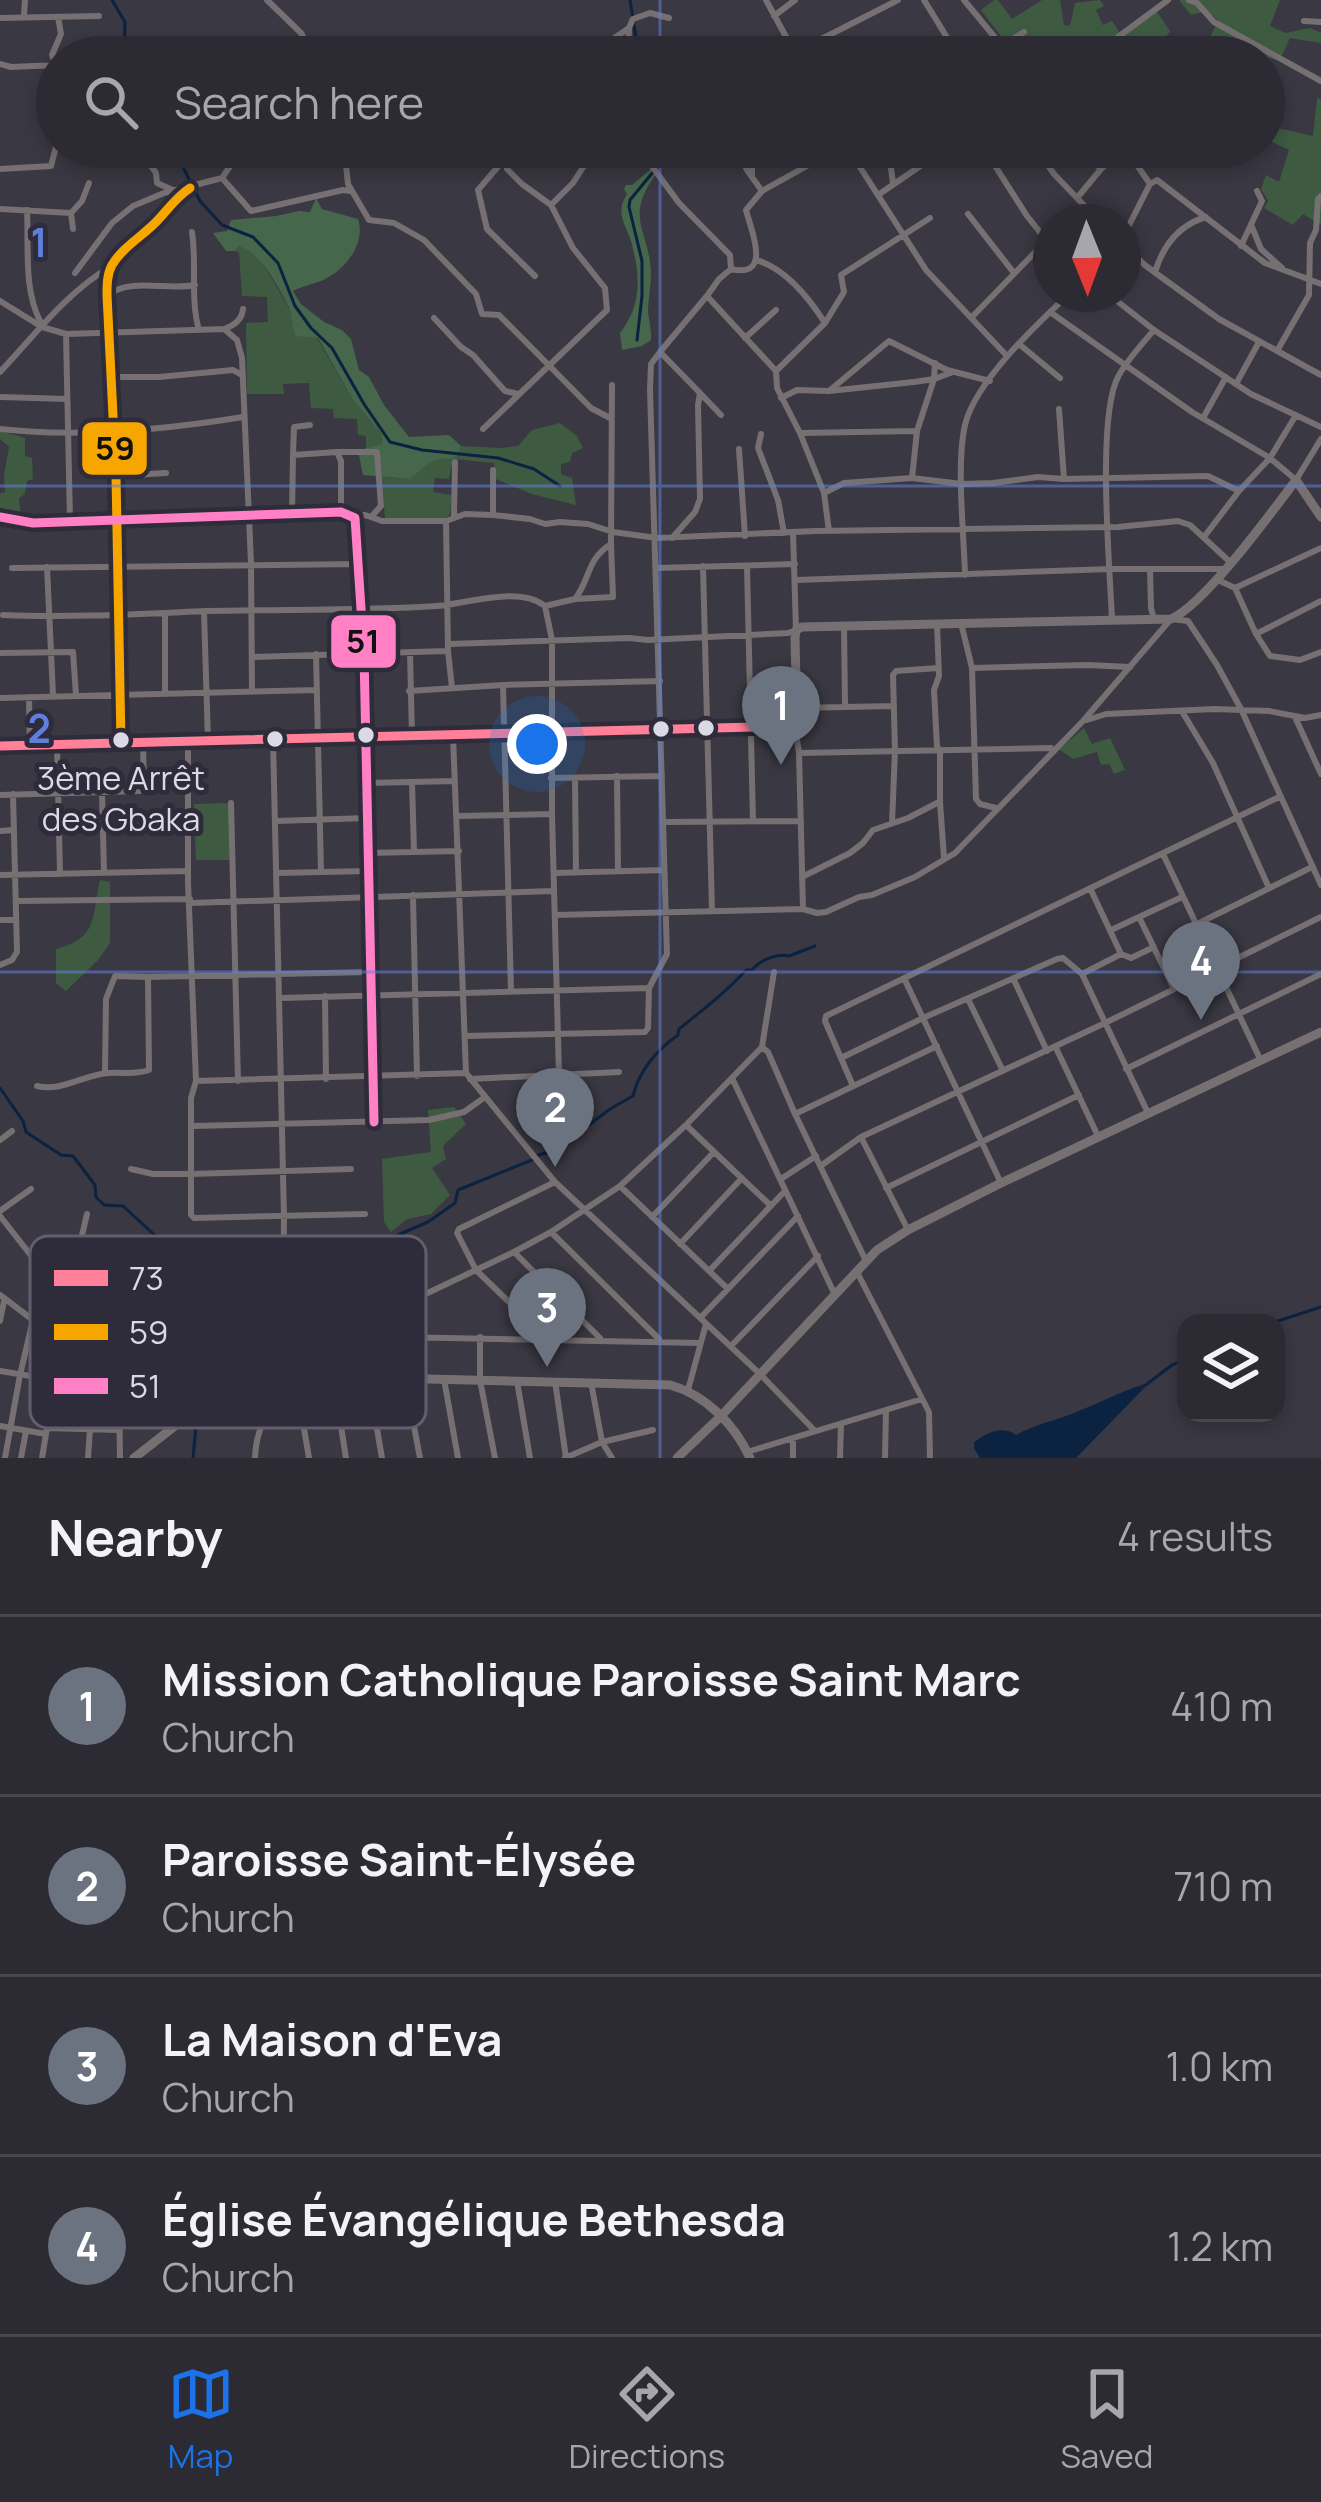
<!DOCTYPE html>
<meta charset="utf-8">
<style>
body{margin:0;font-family:Manrope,sans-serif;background:#38363e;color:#f1f3f6}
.controls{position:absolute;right:36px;bottom:36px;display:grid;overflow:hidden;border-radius:24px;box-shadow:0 6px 18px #0003}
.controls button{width:108px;height:108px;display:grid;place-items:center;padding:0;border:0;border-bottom:3px solid #48464d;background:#2c2a32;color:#f1f3f6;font:60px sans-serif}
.compass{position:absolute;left:1033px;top:204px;width:108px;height:108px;border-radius:50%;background:#2c2a32;box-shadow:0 6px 18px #0003;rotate:179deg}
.you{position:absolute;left:537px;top:744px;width:42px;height:42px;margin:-30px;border:9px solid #fff;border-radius:50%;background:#1a73e8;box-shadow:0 0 0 18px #1a73e833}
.badge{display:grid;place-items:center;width:78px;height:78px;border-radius:50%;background:#1a73e8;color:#fff;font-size:39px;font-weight:700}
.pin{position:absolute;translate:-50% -99px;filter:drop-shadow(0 3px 6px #0008)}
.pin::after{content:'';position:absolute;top:63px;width:42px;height:36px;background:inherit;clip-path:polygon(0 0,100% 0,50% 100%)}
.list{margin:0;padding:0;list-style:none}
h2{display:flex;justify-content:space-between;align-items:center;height:156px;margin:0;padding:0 48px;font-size:51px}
h2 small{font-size:39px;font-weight:400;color:#a6a7ac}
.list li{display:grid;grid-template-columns:78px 1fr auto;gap:36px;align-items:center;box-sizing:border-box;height:180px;padding:0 48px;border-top:3px solid #48464d}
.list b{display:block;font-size:45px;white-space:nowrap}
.list p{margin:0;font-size:39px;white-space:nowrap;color:#a6a7ac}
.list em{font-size:39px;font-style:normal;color:#a6a7ac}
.icon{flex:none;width:66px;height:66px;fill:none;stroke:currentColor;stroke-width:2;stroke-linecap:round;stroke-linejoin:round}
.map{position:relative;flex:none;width:1321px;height:1458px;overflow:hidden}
.search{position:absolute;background:#2c2a32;box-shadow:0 6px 18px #0003;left:36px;right:36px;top:36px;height:132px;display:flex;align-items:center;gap:30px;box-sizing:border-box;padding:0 42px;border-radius:66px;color:#a6a7ac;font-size:45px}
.sheet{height:876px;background:#2c2a32}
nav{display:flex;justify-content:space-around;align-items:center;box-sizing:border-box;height:168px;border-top:3px solid #48464d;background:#2c2a32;font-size:33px;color:#a6a7ac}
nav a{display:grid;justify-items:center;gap:6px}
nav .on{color:#1a73e8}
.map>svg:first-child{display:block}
.green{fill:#3e5b42}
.forest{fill:#46674b}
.water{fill:#0b2240}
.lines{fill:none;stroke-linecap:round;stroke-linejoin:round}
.stream{stroke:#0b2240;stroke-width:3}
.minor{stroke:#777072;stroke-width:6}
.tertiary{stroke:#777072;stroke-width:9}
.bus-1-casing{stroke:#2e2b3a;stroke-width:18}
.bus-2-casing{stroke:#2e2b3a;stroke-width:18}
.bus-3-casing{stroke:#2e2b3a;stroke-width:18}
.bus-1{stroke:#ff8098;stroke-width:9}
.bus-2{stroke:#f7a600;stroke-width:9}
.bus-3{stroke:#ff80c5;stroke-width:9}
.grid{fill:none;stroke:#607fdc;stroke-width:3;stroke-opacity:0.55}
.bus-dot{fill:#dbd9e3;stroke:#2e2b3a;stroke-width:4.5}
.labels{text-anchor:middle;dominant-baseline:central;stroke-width:10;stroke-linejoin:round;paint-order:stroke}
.bus-label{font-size:33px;fill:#dbd9e3;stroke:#2e2b3a}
.key{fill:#2e2b3a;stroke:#625f6d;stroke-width:3}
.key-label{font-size:33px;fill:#dbd9e3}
.grid-label{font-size:39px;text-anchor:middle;font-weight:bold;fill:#607fdc;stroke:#2e2b3a;stroke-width:10;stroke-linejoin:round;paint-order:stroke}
.line-badge{stroke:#2e2b3a;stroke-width:4.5}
.pale-badge-label{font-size:33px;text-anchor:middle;font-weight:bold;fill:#111}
</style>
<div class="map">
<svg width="1321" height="1458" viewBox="0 0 1321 1458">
<rect width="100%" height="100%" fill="#3a3842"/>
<path class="green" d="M994 0H998L1012 19 1042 0H1060L1064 25 1070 26 1075 3 1100 0 1104 6 1096 10 1103 25 1112 21 1122 36 1157 12 1170 31 1153 57H1017L981 10Z
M1179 0H1280L1270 26 1285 33 1310 28 1321 33V43L1290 38 1280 60 1267 58 1265 74 1264 57H1201L1218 20 1207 11 1191 15Z
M1317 98 1321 99V225L1303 214 1293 225 1264 208 1268 201 1261 189 1266 175 1279 182 1289 150 1264 138V102L1268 103 1269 126 1313 136Z
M238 246 246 248 261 260 293 315 317 338 353 400 381 433 382 444 366 448V436L358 435 357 419 334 418 333 409 311 408 309 383 283 384 284 394H247L246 323 268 322 267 297 242 296 239 252 234 251Z
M560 423 577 436 583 448 572 453 570 462 561 464V474L572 478 576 505 532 494 496 479 494 463 453 459 449 479 435 478 433 492 452 495 450 514 445 519 385 520 382 477 410 479 428 462 459 454 461 446 501 448 518 446 532 430Z
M0 428 1 431 25 438V456L32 458 33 479 27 481 25 494 19 498 21 517 0 513V493L5 492 4 475 9 447 0 439Z
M1084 728 1092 744 1110 738 1125 770 1114 774 1109 764 1101 765 1097 752 1073 759 1059 749Z
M229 803 230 860H196L194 804Z
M100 880 110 882V943L98 960 66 991 56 983V949C98 938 92 918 100 880Z
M454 1107 466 1124 443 1146 446 1159 432 1168 450 1195 431 1214 407 1219 391 1232 384 1222 382 1159 431 1152 428 1110Z"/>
<path class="forest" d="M651 169 656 174C623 219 650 230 651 274 651 287 648 299 648 312 649 322 652 331 651 340L642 346 622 350 620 333C640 308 641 280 633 249 629 227 613 216 627 194L624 189 626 185H632Z
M316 198 322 209 358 219C366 244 345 271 321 281 311 285 302 286 293 291L301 304 324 322 342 330 351 339 359 370 369 377 384 405 409 437 449 435 461 446 459 454 452 459C432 456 425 467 410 479L363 475 359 455 366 448 382 444 381 433 353 400 318 338 296 336C291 325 293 317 289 307 276 284 264 256 239 246L234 251H226L213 233 227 231 231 220 276 216 299 211 310 212Z"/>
<path class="water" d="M1150 1382 1076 1458H980L974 1448V1442C988 1433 1001 1425 1016 1435 1035 1424 1058 1420 1079 1411 1103 1401 1125 1390 1150 1382Z"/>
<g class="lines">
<path class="stream" d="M112 0 125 22 124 57
M630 0 639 57
M173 147 200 201 222 225 253 237 278 263 295 306 311 328 332 348 364 404 390 442 422 450 498 458 534 469 560 486
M637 340 642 296V261L629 207 630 200 663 160V147
M0 1088 23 1121 26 1132 61 1155 73 1156 95 1185 96 1197 104 1205 123 1206 172 1251 197 1265 216 1267 223 1257 240 1267 251 1260 289 1263 311 1260 349 1246 370 1247 428 1222 455 1203 458 1190 532 1160
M538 1155 554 1151 610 1109 633 1096C639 1070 658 1049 678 1035L679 1029C703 1010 727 991 746 970H752C760 960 777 953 789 956L815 946
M1272 1323 1321 1307
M1147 1384 1172 1365 1186 1359
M214 1397 210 1375 226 1329 227 1312 223 1276 217 1268
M193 1458 196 1426 213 1406"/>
<path class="minor" d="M267 0 301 33 315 57
M766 0 797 57
M924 0 959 57
M964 0 1002 46
M1189 0 1197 3 1214 22 1321 81
M24 15 25 0
M774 16 795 0
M0 18 99 16
M1304 21 1321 22
M611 57 610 41 629 28 633 19 650 13 669 18
M628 57 629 28
M786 57 898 0
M984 57 1024 32
M1110 57 1118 37 1168 0
M0 64 11 67 57 65
M55 65 52 55 61 34 58 17
M138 147 156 173 157 183 175 191
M344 147 348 184 369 220 394 223 424 240 476 294 482 314 499 315 591 408 610 418
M360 147C372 156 383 155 395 147
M494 147 502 162
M752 147V177
M847 147 926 270 1007 356
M882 147 890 161 893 183
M983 147 1027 216 1051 246
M1035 147 1054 174 1100 222
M1073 147 1101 169
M1125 148 1150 184
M502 162 478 190 487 229 535 276
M651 165 679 203 730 255 731 269 719 279 707 296 776 371 777 388 800 433 824 493 829 531
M0 169 51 166 57 143
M222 178 251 211 343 190 350 191
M762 191 841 147
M878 195 948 147
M1077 198 1101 169 1125 147
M551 205 573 183 596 147
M0 209 71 213
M27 210C29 246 23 290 41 323
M968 214 1014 273
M1252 227 1261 249 1282 268
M73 229 71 213 82 201 89 183
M192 232C197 264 190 299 199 330
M1123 237 1150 184 1157 180 1265 263 1321 284
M1123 245 1146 266 1219 319 1321 375
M1241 246 1262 201 1257 191
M756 260C785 268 809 298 825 323
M731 269C773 279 751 230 746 210L762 191 747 170 736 148
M1155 272C1163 246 1179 225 1206 217
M75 273 112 223 133 206 164 193 222 178 243 147
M1108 294 1154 330 1251 394 1321 427
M107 295C133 277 166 291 195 285
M0 301 42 327 66 334 224 329 237 340 242 358 251 563 252 691
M1050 312 1192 412 1270 458 1296 415
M434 318 461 347 473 355 505 391 518 394
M971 318 1046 241
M224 329C233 326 242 320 243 309
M66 334 70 521
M745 338 776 310
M1019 344 1060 378
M1277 351 1309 295 1310 243 1316 230 1318 199 1321 196
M776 371 825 323 844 292 841 275 930 218
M0 372C34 336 67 292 110 267
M110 377H159L233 370 240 374
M1236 384 1259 342
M829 391 889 341 947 370 990 381
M700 393 721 415
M0 397 67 399
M781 398 797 390 829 391 914 382 934 379 953 372
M1059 409 1064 479
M1203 418 1226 377
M0 429C80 438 163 430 243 417
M483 429 607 310 605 288 573 248 551 205 522 184 507 169V160L521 147
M801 433 917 431
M761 434 758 448 778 500 784 533
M739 449 745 536
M337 452H377L381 506 371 517
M293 455 294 427 310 425
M116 476 166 473
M912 478 917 431 934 379 935 363
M824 493 844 483 912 478 962 484 993 483 1038 477 1064 479 1208 476 1239 491
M292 515 293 455 337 452 341 461V512
M493 515V470
M355 516 365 515 382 521H446
M0 517 33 523 341 512 355 518 364 654 374 1122
M454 517 455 462
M1204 537 1239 491 1270 458 1296 480 1321 439
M672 538 695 512 700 499 698 405 700 393 660 352 706 297
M703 566 712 910
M747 566 753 821
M47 567 53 695
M12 568 360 564
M657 568 795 564
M1150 569 1151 608 1154 619
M965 575C964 534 956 464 965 425 975 382 1037 324 1069 294
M796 580 1110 569H1223
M1218 580 1235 588 1256 634 1270 656 1300 660 1321 652
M1235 588 1321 548
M575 599 613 597 611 544
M545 606 552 640V814L559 1075
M204 612 208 741
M165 614V693
M3 615C71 618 138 614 206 611 283 609 360 611 437 606 467 604 519 585 545 606L575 599C591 578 586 560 611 544L612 385
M1112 620C1110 569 1096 414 1119 375 1128 359 1142 344 1154 330
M961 623 972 668 976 799 980 804 996 808
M937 624 939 676 934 690 937 746 940 752V802L944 858
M844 626 845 706
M1256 634 1321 601
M449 644 629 638 648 640 788 633 796 630 793 532
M410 652 412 736
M0 653 73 652 76 695
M316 654 321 872
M252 657 446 651
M972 668 1087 665 1130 667
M503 685 511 991
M452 688 448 651 446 521 465 514 493 515 530 519 545 524 560 522 588 524 613 532 657 538 816 531 1118 527 1178 521 1190 525 1230 562
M409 691 503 685 660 681
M29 697 30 746
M0 698 317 690
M797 708 894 706
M1183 713 1213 763 1269 888
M1295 717 1321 774
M1087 720 1106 714 1215 709 1269 711 1305 718 1321 715
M795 726 799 753 803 909
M453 735 466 1073 555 1182 760 1374 815 1431
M273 739 284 1217 283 1312 277 1365
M121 743 116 476 107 295C107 285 107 274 112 265 122 248 141 237 155 223 167 211 176 197 190 188
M188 743V882L196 1081
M57 745 60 874
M799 753 1051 748
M617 776 618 871
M551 778 662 776
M575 778 576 872
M412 782 414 852
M366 783 455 781
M102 792 104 872
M0 795 140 791 144 785 143 743
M231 803 238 1081
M459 816 552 814
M276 821 367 818
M663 822 801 821
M892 823 895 751 893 675 896 671 938 668
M103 827 188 824
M0 831 14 830
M367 853 459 851
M1163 854 1261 1061
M277 873 368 871
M554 873 664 870
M0 875 188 871
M802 877 850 853 863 843 873 830 908 818 939 802
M1090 888 1121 954
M413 895 417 1076
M16 901 190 899
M191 903 553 891
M555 915 803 909 817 913 826 912 859 897 872 895 915 877 955 853 1083 721 1171 619 1188 621 1217 665 1241 709 1321 885
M1139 917 1174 989
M0 920H16
M1197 924 1312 867
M1111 930 1182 897
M0 965 12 960 17 952 13 794
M1082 974 1121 954 1131 958 1154 947
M904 978 1001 1183
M1013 978 1047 1051
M325 996 326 1079
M281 998 649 988
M968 999 1003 1071
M465 1036 645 1032 648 1028 649 988 667 954 650 390 651 364 660 352
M762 1047 768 1052 795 1114 865 1259
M1056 1048 1098 1136
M841 1058 923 1018 1057 959 1063 958 1082 974 1148 1113
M1126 1069 1321 974
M105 1073 106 999 115 976 148 977 371 972
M732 1078 835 1295
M470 1079 619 1072
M37 1086C62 1092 83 1075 108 1073 123 1072 136 1075 149 1070L148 977
M853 1086 825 1021 826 1016 1279 797
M795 1114 937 1046
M192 1126 429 1120 464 1112 485 1097
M687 1126 771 1206
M861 1137 908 1230
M0 1140 12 1131
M822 1165 861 1137 1105 1023 1321 917
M131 1169 153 1174H191L351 1169
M781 1179 816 1156
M620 1186 728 1289
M886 1188 1079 1095
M0 1211 31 1189
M365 1214 194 1218 191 1215V1098L196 1081 466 1073
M0 1216 44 1272 71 1282
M652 1217 714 1152
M551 1232 659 1339
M680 1244 742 1178
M514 1252 600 1338
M117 1258 120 1458
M709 1271 785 1191
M857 1272 929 1412 930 1458
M0 1295 33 1320 71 1323
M284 1311 335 1287
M118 1316 171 1313
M701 1317 798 1216
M0 1321 4 1301
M344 1336 700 1343
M544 1336 476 1270 457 1233 459 1229 555 1182
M480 1337V1380L495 1458
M731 1346 818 1256
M0 1371 55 1380H119
M266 1373 337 1336 514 1252 551 1232 620 1186 686 1125 762 1047 774 972
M295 1376 309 1458
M333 1376 346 1458
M368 1377 382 1458
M405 1379 420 1458
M444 1379 458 1458
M72 1380 71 1282 87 1214
M517 1381 530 1458
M555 1381 566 1458
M591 1382 602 1442 612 1458
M688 1390 706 1324
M0 1426 46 1434
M47 1428 119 1430
M747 1452 922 1399
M5 1458 20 1375 33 1320
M21 1458 26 1431
M42 1458 55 1380
M88 1458 90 1429
M255 1458C256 1431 264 1416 283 1397L298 1396
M565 1458 602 1442 653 1430
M793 1458V1439
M840 1458 841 1424
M885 1458 886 1410"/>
<path class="tertiary" d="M0 746 790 727 797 722 795 638 796 630 802 627 1171 619C1205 604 1271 513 1296 480L1321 517
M134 1458 194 1411 263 1375 670 1385C706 1395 735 1425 750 1458
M677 1458 721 1416 877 1250 908 1230 1001 1183 1321 1032"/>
<defs>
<path id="bus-1" d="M0 746 795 726"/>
<path id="bus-2" d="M121 743 116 476 107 295C107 285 107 274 112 265 122 248 141 237 155 223 167 211 176 197 190 188"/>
<path id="bus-3" d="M0 517 33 523 341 512 355 518 364 654 374 1122"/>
</defs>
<use href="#bus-1" class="bus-1-casing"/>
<use href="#bus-2" class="bus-2-casing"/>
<use href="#bus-3" class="bus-3-casing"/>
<use href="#bus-1" class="bus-1"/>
<use href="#bus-2" class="bus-2"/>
<use href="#bus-3" class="bus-3"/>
</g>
<path class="grid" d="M660 0V57M660 147V1458M0 486H1321M0 972H1321"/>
<g class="bus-dot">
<circle cx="706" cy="728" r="10"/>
<circle cx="661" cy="729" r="10"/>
<circle cx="366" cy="735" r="10"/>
<circle cx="275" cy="739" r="10"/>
<circle cx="121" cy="740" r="10"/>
</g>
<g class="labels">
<g class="bus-label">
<text x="121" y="777">3ème Arrêt<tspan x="121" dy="41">des Gbaka</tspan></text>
</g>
</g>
<rect x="30" y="1236" width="396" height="192" rx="18" class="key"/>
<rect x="54" y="1270" width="54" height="16" fill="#ff8098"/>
<rect x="54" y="1324" width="54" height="16" fill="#f7a600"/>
<rect x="54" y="1378" width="54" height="16" fill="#ff80c5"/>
<g class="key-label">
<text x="129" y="1290">73</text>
<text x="129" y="1344">59</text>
<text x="129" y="1398">51</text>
</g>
<g class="grid-label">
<text x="39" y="257">1</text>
<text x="39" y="743">2</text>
</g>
<g class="line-badge">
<rect x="80" y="420" width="69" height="57" rx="12" fill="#f7a600"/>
<rect x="329" y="613" width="69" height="57" rx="12" fill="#ff80c5"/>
</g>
<g class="pale-badge-label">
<text x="115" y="460">59</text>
<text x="363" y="653">51</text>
</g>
</svg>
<div class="controls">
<button><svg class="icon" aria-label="layers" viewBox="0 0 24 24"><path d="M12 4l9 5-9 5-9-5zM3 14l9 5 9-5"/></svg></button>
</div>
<svg class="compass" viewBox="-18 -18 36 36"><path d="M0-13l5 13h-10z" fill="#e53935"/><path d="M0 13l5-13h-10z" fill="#a6a7ac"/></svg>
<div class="you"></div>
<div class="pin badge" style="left:781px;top:765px;background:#6b7280">1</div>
<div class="pin badge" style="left:555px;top:1167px;background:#6b7280">2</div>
<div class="pin badge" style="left:547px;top:1367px;background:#6b7280">3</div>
<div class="pin badge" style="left:1201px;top:1020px;background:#6b7280">4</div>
<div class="search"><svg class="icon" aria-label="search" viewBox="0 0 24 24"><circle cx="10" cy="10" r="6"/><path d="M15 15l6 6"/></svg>Search here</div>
</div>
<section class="sheet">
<h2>Nearby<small>4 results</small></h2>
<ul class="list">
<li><span class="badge" style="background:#6b7280">1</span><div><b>Mission Catholique Paroisse Saint Marc</b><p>Church</p></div><em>410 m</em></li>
<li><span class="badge" style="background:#6b7280">2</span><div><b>Paroisse Saint-Élysée</b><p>Church</p></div><em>710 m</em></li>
<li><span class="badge" style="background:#6b7280">3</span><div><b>La Maison d'Eva</b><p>Church</p></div><em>1.0 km</em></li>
<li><span class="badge" style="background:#6b7280">4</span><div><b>Église Évangélique Bethesda</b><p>Church</p></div><em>1.2 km</em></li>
</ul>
</section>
<nav>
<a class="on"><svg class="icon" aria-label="map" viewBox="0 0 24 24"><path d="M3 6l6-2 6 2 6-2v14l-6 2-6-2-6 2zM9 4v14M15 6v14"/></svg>Map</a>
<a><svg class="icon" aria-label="directions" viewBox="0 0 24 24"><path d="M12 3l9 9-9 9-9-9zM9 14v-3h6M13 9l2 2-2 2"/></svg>Directions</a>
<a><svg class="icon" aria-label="saved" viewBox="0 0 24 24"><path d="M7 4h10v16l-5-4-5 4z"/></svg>Saved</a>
</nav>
